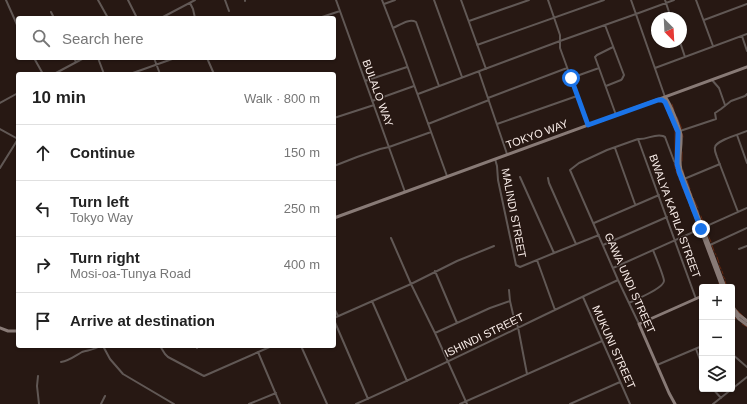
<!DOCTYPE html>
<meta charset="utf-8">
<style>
body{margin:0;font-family:Helvetica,sans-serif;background:#f6f6f6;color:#222}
.controls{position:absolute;right:12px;bottom:12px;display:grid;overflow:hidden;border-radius:4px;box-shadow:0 1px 3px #0004}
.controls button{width:36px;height:36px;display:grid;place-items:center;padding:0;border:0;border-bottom:1px solid #e0e0e0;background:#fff;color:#222;font:20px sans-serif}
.compass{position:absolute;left:651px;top:12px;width:36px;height:36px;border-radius:50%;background:#fff;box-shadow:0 1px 3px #0004;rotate:156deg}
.stop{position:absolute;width:12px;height:12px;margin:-9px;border:3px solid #1a73e8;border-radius:50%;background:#fff}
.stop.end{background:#1a73e8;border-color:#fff;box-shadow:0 1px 4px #0008}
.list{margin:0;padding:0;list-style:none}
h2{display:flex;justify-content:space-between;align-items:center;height:52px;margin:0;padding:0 16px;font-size:17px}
h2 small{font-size:13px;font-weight:400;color:#767676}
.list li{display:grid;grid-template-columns:26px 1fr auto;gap:12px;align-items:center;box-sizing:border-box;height:56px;padding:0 16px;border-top:1px solid #e0e0e0}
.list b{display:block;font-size:15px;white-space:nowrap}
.list p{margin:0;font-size:13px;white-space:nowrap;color:#767676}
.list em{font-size:13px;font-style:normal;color:#767676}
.icon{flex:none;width:22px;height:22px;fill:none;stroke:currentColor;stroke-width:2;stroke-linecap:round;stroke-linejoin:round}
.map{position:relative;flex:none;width:747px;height:404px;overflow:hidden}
.search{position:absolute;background:#fff;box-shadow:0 1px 3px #0004;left:16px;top:16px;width:320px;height:44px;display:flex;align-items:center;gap:10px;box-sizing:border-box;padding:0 14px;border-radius:4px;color:#767676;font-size:15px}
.panel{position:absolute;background:#fff;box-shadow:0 1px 3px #0004;left:16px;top:72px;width:320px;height:276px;border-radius:4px}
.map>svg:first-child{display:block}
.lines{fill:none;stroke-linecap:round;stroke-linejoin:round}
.stream{stroke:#652710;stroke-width:1}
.street{stroke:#615855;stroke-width:2}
.secondary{stroke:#887a76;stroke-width:3}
.route{stroke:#1a73e8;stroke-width:5}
.labels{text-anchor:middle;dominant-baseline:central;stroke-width:3;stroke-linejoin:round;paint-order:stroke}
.street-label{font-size:11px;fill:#f9ede9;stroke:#271813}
</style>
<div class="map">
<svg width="747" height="404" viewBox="0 0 747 404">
<rect width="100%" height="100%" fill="#271813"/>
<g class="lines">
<path class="stream" d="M672 104 674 110
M666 108 675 130V159
M677 117 682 129
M682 133 683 137
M682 161V152
M674 163 675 167
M675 168 676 169
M683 170 684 174
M676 171 678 176
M679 179 681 182
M687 180 690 189
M681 184 683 189
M684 191 687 199
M690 191 692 195
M693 198 694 199
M694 200 698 208
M689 203 692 212
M698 210 699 213
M701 216 703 222 706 223
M707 232V231L708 227
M697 233 700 234
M708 235 711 242
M712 245 714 251
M715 253 716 255
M717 257 719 263
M719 265 721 269
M722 271 723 274
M723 276 725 279
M725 281 726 284
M719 283V287
M727 286V287
M732 302 735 308
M737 310 745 318
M732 314 736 319
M742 324 747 327"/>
<path class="street" d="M6 0 18 27
M98 0 108 18
M128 0 137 18
M225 0 229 11
M245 0V1
M336 0 405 192
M382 0 404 57 447 176
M434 0 462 77
M461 0 486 69
M548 0 560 35V48L588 125
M631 0 665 97
M665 0 671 18
M696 0 713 46
M190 3 193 9 195 18
M384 4 395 0
M51 12 54 18
M161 18 195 0
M319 18 340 11
M704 20 747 4
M469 21 529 0
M605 25 624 75 622 79 621 80 606 86
M393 28C400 25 409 18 416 22L439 86
M742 36 747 51
M680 42 685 57
M477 45 604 0
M613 47 597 55 595 57 616 115
M34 58 43 74
M74 58 76 62
M98 58 104 74
M154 58 160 74
M207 58 214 74
M655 68 747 34
M479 72 507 154
M54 74 84 58
M130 74 175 58
M571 78 599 68
M712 80 719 88 725 105
M365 81 407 67
M418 94 560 41 636 14 674 0
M488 98 567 68
M372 101 414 86
M0 103 18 93
M334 118 374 105
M428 124 489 100
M497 124 577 96
M0 129 18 139
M680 131 716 119 715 113 721 109 731 101 745 96 747 94
M737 135 747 163
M638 139 696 299
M615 148 635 204
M495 159 497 166 498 180 516 265 520 267 554 253 599 235
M334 166 357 157 380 149 389 147 431 132
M0 168 18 139
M520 177 554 253
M548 178 549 183 576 244
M684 179 720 164
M738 212 717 157C716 154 714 150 715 147 717 140 740 134 747 131
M594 223 659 195
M391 238 411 284 435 333 467 404
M603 245 667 217
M710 245 747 228
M739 249 747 246
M537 260 555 310
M613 268C658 248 703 228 747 208
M435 271 457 323
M583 297 630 404
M372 301 407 381
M510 301 513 314 518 327 527 374
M629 303C636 299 663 289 664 281 664 277 655 255 653 250
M334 308 338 316
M334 318 411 284 457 261 494 246
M334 320 368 399
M639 324 618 280 570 170 579 163 607 150 638 139C647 140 655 133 663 136L665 137 674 161 677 164
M435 333 490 308 510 301 509 290
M103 346 110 359 123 374 174 404
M160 346 165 354 168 357 202 375 204 376 272 346
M197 346V348
M301 346 327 404
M696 349 702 365
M258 352 280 404
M732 354 747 367
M61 362C69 361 75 356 82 352 88 350 94 350 100 346
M657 365 702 346
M38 376 37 386 39 404
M713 389 721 398
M101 404 105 396
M249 404 276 393
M356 404C444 365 530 321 618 280
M460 404 602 341
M570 404 620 382
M713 404 747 377"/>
<path class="secondary" d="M665 97C670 102 680 128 681 135 682 147 678 158 681 170L725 287
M665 97V100L678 132 677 165 679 172 722 287
M334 218 747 67
M732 306 738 314 747 321
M732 311 739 319 747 325
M0 328 8 331H18
M675 404 669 393 639 324 702 296"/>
</g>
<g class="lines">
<path class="route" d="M571 78 588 125 658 100H662L665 102 678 132 677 164 679 172 701 229"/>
</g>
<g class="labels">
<g class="street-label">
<text transform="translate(378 93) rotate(70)">BULALO WAY</text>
<text transform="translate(537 134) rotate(-20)">TOKYO WAY</text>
<text transform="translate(514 213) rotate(79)">MALINDI STREET</text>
<text transform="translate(675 216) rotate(70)">BWALYA KAPILA STREET</text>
<text transform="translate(630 283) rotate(66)">GAWA UNDI STREET</text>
<text transform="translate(484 335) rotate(-26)">ISHINDI STREET</text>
<text transform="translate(614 347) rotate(66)">MUKUNI STREET</text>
</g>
</g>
</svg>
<div class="controls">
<button>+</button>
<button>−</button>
<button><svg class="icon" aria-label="layers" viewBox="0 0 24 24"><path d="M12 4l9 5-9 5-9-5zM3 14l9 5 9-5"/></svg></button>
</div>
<svg class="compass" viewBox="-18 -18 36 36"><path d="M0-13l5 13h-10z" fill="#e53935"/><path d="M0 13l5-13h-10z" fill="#767676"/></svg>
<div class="stop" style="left:571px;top:78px"></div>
<div class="stop end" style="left:701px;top:229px"></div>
<div class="search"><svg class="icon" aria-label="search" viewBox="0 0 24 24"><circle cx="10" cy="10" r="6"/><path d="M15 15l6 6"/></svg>Search here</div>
<section class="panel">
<h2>10 min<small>Walk · 800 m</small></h2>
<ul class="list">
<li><svg class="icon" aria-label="ahead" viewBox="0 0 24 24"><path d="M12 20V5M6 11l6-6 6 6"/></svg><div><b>Continue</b></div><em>150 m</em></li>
<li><svg class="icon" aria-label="left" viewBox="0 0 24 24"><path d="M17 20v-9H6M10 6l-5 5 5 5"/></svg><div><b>Turn left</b><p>Tokyo Way</p></div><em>250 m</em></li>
<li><svg class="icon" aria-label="right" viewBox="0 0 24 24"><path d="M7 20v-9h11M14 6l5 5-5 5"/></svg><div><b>Turn right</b><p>Mosi-oa-Tunya Road</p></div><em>400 m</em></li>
<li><svg class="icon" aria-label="arrive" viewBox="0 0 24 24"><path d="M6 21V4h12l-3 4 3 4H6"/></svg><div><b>Arrive at destination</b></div></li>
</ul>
</section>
</div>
